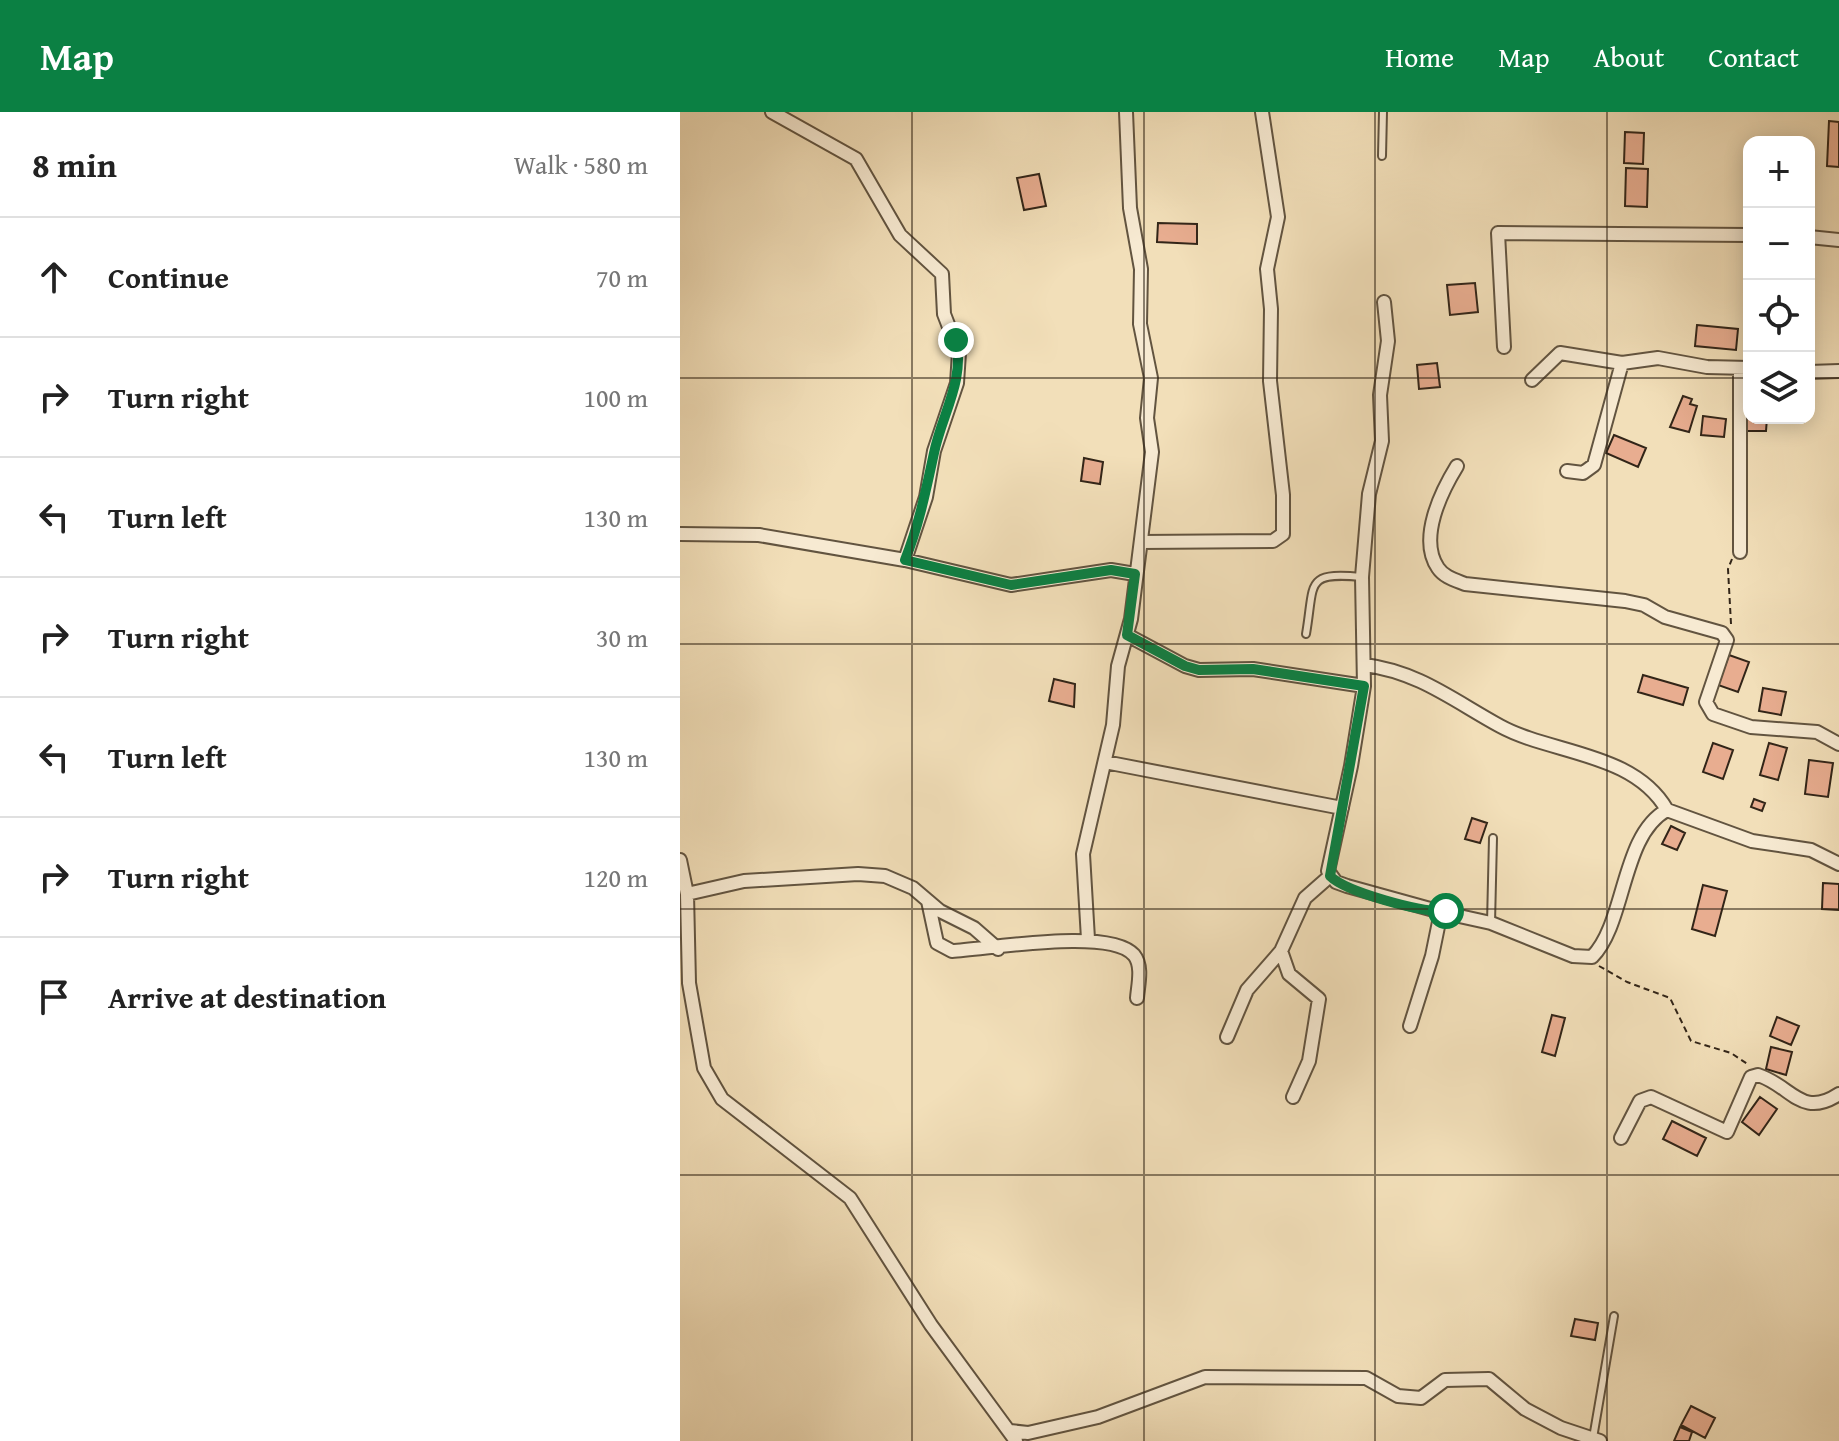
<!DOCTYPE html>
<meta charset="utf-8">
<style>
body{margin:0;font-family:"Gentium Book Plus",serif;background:#f6f6f6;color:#222}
.controls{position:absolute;right:24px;top:24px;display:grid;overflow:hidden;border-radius:16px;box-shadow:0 4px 20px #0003}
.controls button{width:72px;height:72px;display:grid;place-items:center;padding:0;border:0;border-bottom:2px solid #e0e0e0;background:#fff;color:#222;font:40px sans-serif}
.stop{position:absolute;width:24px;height:24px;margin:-18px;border:6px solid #0b8043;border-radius:50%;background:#fff}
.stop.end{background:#0b8043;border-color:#fff;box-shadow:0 2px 8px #0008}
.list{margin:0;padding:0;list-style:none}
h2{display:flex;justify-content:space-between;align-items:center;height:104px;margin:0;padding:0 32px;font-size:34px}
h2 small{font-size:26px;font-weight:400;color:#767676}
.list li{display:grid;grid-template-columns:52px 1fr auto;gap:24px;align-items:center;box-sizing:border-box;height:120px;padding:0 32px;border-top:2px solid #e0e0e0}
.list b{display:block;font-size:30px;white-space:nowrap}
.list em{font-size:26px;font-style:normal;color:#767676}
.icon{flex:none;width:44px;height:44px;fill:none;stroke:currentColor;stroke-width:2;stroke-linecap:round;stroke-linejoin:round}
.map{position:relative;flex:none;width:1159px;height:1329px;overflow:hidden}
header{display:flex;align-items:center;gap:48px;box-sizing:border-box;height:112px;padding:0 40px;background:#0b8043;color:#fff}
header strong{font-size:38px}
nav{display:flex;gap:44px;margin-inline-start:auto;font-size:28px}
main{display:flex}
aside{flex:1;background:#fff}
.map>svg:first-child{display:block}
.building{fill:#e8ad90;stroke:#322518;stroke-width:2}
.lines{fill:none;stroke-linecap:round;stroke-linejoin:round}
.service-casing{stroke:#625440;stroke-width:10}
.minor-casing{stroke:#625440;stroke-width:16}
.path{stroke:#322518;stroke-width:2;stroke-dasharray:6 4;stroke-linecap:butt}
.service{stroke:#f7ead2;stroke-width:6}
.minor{stroke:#f7ead2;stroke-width:12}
.route{stroke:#0b8043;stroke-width:10}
.grid{fill:none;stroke:#322518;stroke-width:2;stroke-opacity:0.55}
</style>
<header>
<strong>Map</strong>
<nav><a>Home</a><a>Map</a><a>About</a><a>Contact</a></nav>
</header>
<main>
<aside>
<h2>8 min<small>Walk · 580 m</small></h2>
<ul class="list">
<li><svg class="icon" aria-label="ahead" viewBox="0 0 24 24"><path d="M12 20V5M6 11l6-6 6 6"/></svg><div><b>Continue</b></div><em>70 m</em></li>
<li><svg class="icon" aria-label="right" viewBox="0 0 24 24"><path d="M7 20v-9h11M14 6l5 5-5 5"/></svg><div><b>Turn right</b></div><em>100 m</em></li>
<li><svg class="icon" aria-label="left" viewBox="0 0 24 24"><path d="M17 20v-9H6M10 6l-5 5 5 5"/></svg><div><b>Turn left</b></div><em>130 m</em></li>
<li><svg class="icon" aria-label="right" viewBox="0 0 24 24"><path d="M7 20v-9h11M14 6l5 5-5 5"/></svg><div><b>Turn right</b></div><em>30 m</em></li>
<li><svg class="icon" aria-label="left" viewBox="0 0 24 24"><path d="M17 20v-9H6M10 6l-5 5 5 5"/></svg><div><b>Turn left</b></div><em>130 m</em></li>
<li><svg class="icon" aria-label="right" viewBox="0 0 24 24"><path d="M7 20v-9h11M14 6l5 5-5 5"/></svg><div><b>Turn right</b></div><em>120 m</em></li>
<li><svg class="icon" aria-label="arrive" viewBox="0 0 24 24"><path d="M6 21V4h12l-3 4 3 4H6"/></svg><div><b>Arrive at destination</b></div></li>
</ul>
</aside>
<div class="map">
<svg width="1159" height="1329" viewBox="0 0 1159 1329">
<rect width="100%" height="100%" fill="#f2dfb9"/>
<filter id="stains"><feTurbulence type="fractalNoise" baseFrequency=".0025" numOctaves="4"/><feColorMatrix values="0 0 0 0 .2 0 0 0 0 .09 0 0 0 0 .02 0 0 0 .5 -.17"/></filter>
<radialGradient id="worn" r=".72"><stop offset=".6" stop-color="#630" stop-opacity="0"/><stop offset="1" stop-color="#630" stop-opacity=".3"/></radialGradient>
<path class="building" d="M1149 9 1159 10V55L1147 54Z
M945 20 964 21 963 52 944 51Z
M946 56 968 57 967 95 945 94Z
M359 62 366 94 344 98 337 66Z
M478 111 517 112V132L477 130Z
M795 171 798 200 770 203 767 173Z
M1017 213 1058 217 1056 238 1015 234Z
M757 251 760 275 739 277 737 253Z
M1062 277H1069V306H1087L1086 319H1062Z
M1003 284 1012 287 1010 292 1017 294 1009 320 990 315Z
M1023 304 1046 307 1044 325 1021 323Z
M934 323 966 336 958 355 926 341Z
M404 346 423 350 420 372 401 369Z
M1049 543 1069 550 1058 580 1038 573Z
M963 563 1008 576 1003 593 958 580Z
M374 567 395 572 394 595 369 589Z
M1083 576 1106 580 1101 603 1079 599Z
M1033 631 1053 638 1043 667 1023 660Z
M1089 631 1107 636 1098 668 1080 663Z
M1129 648 1153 651 1148 685 1125 682Z
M1074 687 1085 691 1082 699 1071 695Z
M792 706 807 711 800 731 785 727Z
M991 714 1005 721 997 738 982 732Z
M1143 771 1159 772V798L1142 797Z
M1023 773 1047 779 1035 824 1012 817Z
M872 903 885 906 875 944 862 940Z
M1097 905 1119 914 1111 933 1090 924Z
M1091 935 1112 940 1106 963 1086 957Z
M1080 985 1097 997 1079 1023 1062 1010Z
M992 1009 1026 1026 1017 1044 983 1027Z
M895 1207 918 1211 915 1228 891 1224Z
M1011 1294 1035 1306 1025 1326 1001 1313Z
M1000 1315 1012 1320 1009 1329H994Z"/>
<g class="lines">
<defs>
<path id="service" d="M702 44 703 0
M626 522C635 470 624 460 682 465
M811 811 813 726
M913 1326 934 1204"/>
<path id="minor" d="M92 0 176 47 220 123 262 162 264 202 279 241 277 271 254 339 246 385 225 448
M1129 125 1159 128
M704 190 708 229 700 283 702 329 689 382 682 465 684 574 671 654 648 759 656 770 667 774 761 800
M824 235 818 121 1069 123
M1060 258V440
M1129 260 1159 259
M852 268 880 241 942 251 978 246 1027 255 1069 256
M777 354C761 380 738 427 758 456 764 465 775 468 785 472L945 489 964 493 985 505 1042 521 1047 528 1026 590 1033 602 1071 615 1137 620 1159 632
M887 359 903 361 914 353 942 251
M0 422 79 423 225 448 331 473 431 458 455 462
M461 430 593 429 603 422V383L590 269 591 197 587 157 598 105 582 0
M447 523 505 554 519 558 573 557 684 574
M685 553C739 560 774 589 820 614 871 642 954 640 987 698
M425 650 662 696
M0 748 7 782 9 871 24 956 42 987 170 1086 251 1213 336 1329
M7 782 64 769 178 762 205 764 233 776 260 799 294 816 318 837
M248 789 257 831 272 839C310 837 430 815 454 843 463 854 458 873 457 886
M408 827 403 742 433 613 438 554 451 507 472 340 467 306 471 266 460 212 461 157 450 96 446 0
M601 839 609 862 639 887 629 949 613 985
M730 914 752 844 761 800 811 811 893 844 912 845C946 811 941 723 987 698L1072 729 1131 738 1159 752
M547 925 567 878 601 839 625 786 650 764
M941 1026 960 989 971 985 1047 1020 1071 965 1078 963C1112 974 1121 1007 1159 982
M330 1319 348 1321 418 1305 525 1265 686 1266 718 1284 741 1286 765 1268 809 1267 845 1297 881 1316 920 1329"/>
</defs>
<use href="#service" class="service-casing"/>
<use href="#minor" class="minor-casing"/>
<path class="path" d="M1051 512 1048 457 1052 447
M919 854 947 870 990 886 1011 929 1051 941 1069 953"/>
<use href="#service" class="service"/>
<use href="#minor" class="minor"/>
</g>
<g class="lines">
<path class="route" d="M276 228C285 269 262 302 254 341 246 378 239 413 225 448L331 473 431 458 455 462 447 523 505 554 519 558 573 557 684 574 650 764C666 780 742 801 766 799"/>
</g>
<path class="grid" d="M232 0V1329M464 0V1329M695 0V1329M927 0V1329M0 266H1069M1129 266H1159M0 532H1159M0 797H1159M0 1063H1159"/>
<rect width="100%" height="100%" filter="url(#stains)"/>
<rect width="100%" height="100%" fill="url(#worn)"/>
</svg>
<div class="controls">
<button>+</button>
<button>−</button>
<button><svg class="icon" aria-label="locate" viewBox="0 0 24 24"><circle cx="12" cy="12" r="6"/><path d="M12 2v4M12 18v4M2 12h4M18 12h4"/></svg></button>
<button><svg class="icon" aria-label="layers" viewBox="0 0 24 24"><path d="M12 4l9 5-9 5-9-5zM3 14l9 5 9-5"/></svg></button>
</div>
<div class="stop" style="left:766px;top:799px"></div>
<div class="stop end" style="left:276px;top:228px"></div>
</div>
</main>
